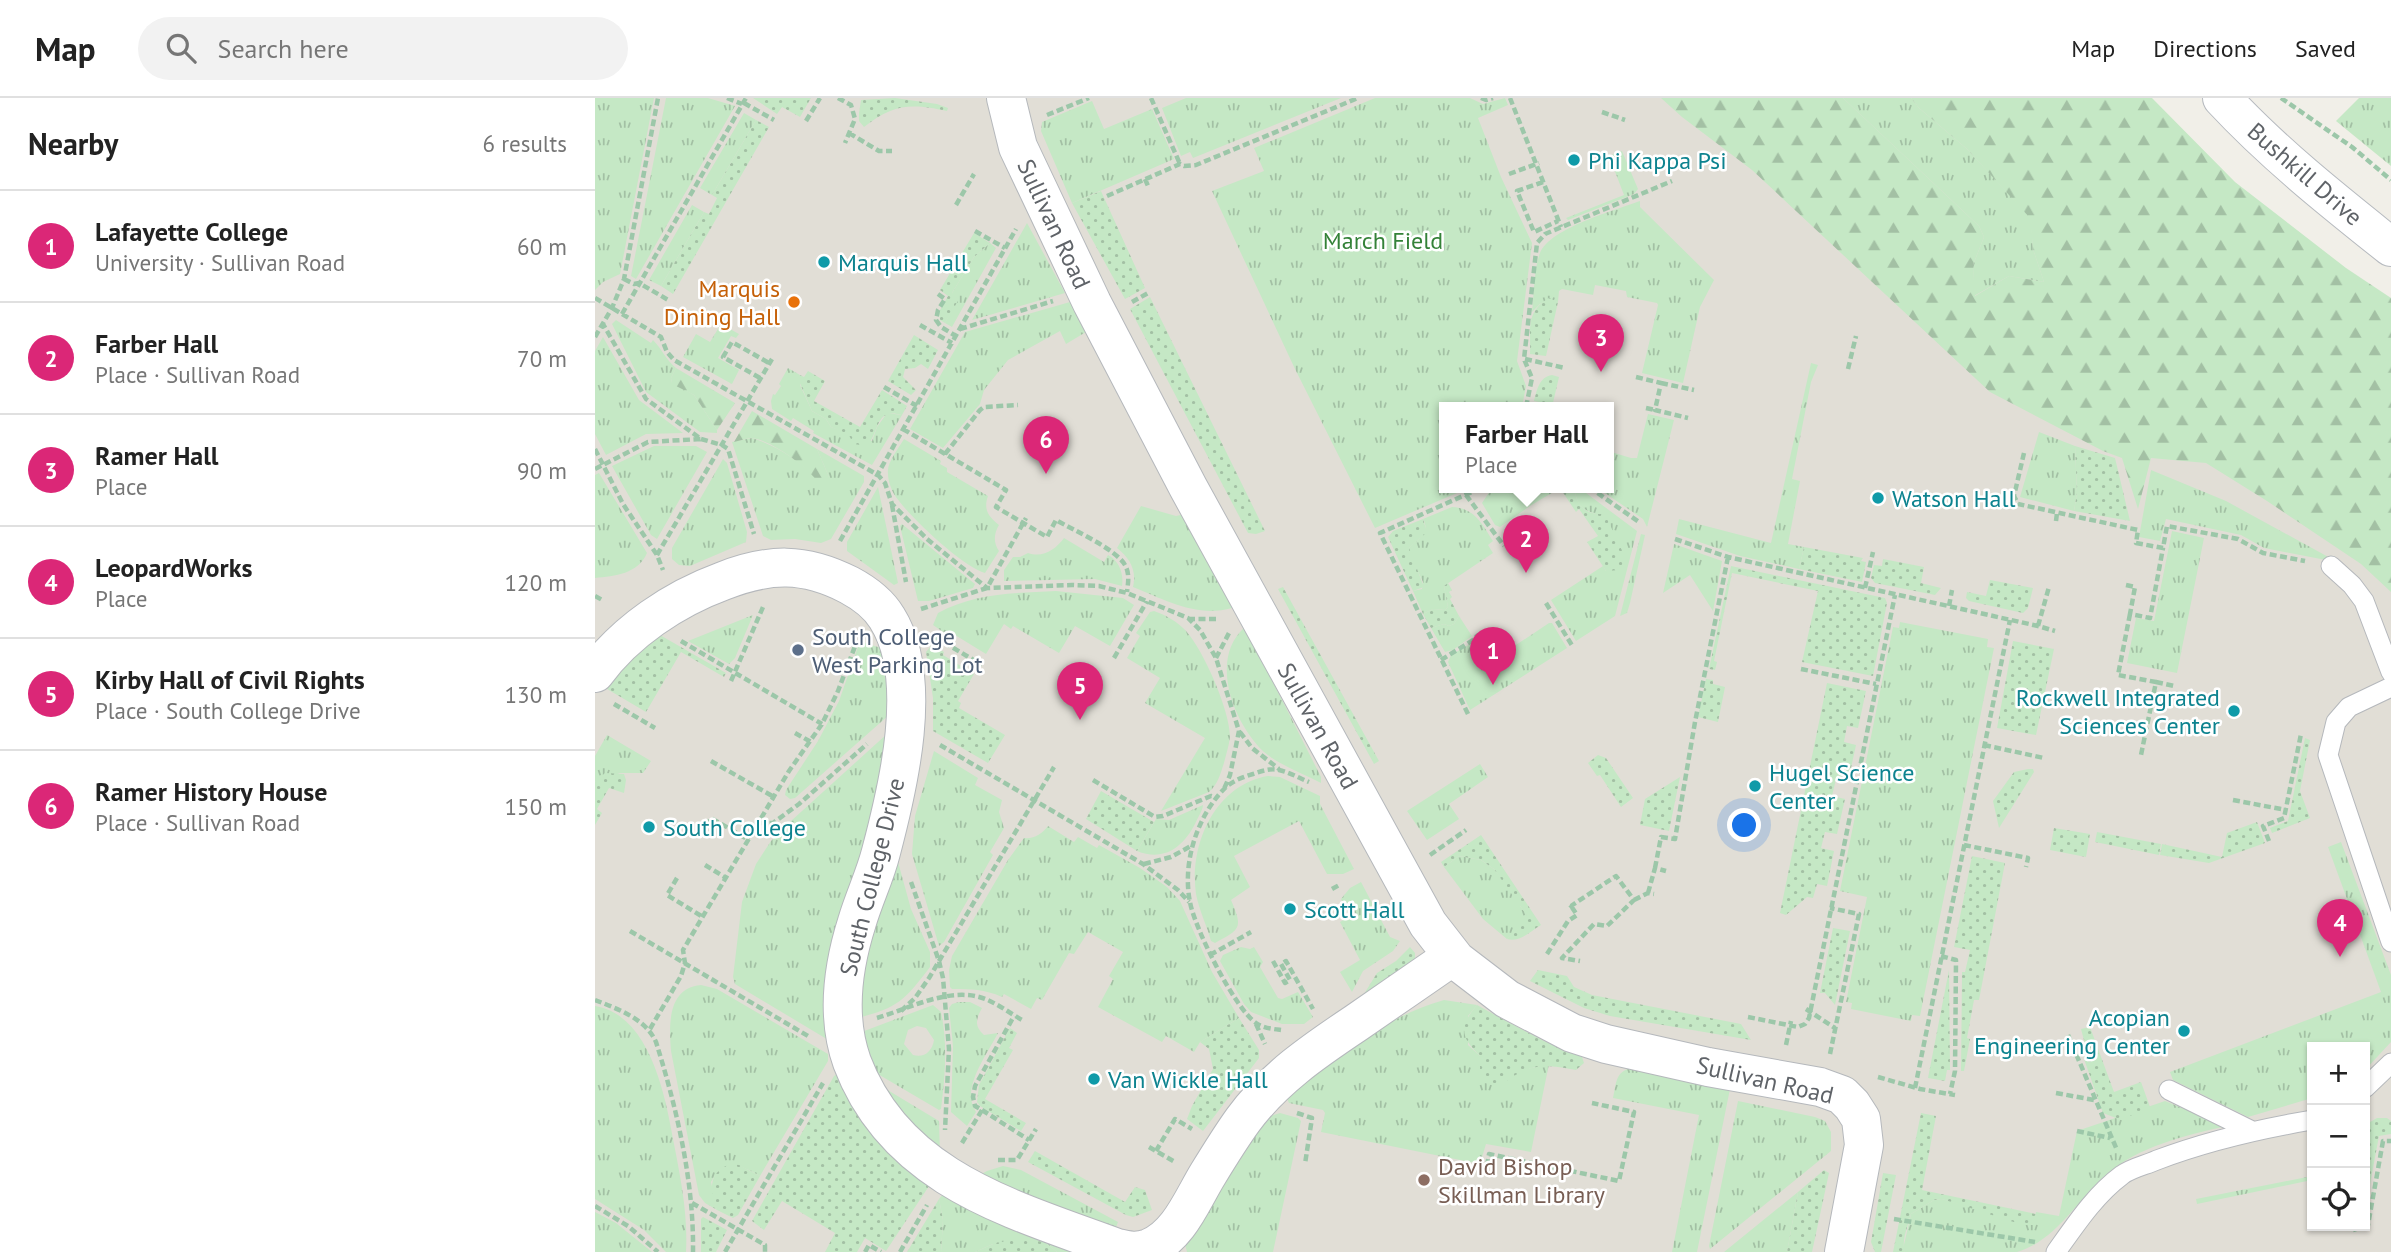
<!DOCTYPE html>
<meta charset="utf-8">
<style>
body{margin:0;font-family:"PT Sans",sans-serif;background:#f2f2f2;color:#222}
.controls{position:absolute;right:21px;bottom:21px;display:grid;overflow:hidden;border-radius:0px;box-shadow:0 2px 5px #0004}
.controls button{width:63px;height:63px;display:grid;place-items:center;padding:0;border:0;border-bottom:2px solid #e0e0e0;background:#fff;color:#222;font:35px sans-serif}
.you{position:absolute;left:1150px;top:728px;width:24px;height:24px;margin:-18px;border:5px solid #fff;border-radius:50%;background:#1a73e8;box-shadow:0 0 0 10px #1a73e833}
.badge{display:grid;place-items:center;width:46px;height:46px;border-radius:50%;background:#db2777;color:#fff;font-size:23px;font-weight:700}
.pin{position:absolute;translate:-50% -58px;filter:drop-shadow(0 2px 4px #0008)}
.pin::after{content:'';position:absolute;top:37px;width:24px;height:21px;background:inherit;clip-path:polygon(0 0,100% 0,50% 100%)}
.popup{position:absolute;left:844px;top:304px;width:175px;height:91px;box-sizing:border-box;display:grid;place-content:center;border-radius:0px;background:#fff;filter:drop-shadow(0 2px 5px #0005);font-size:23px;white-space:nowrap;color:#767676}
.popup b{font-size:26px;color:#222}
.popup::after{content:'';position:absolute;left:50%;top:100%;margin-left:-14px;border:14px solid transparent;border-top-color:#fff}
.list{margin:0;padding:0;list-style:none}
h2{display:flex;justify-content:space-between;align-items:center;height:91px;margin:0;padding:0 28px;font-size:30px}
h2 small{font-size:23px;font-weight:400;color:#767676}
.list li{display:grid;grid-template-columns:46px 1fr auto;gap:21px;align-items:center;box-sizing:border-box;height:112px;padding:0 28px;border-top:2px solid #e0e0e0}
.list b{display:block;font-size:26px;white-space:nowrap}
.list p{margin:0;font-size:23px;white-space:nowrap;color:#767676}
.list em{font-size:23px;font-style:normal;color:#767676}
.icon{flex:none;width:38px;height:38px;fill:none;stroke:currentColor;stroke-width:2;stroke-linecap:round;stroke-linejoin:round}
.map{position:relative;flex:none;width:1796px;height:1154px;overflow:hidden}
header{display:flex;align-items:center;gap:42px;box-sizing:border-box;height:98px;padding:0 35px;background:#fff;border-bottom:2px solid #e0e0e0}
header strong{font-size:33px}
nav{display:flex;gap:38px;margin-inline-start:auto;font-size:24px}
.search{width:490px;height:63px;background:#f2f2f2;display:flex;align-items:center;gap:18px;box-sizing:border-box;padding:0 24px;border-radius:38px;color:#767676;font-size:26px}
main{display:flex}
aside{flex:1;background:#fff}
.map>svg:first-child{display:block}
.education{fill:#e1ded6;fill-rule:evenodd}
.grass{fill:url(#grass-tufts);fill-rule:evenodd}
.forest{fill:url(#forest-firs)}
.garden{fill:url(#garden-dots)}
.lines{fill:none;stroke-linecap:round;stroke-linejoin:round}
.lane-casing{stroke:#b5b8bc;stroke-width:21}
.street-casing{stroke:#b5b8bc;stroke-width:40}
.secondary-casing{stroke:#b6babf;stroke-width:40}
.path{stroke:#9cc7a9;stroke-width:4.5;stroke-dasharray:7 3.5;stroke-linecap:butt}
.lane{stroke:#fff;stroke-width:19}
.street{stroke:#fff;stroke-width:38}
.secondary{stroke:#fff;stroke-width:38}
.culture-dot{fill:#0f9aa8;stroke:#fff;stroke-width:2.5}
.food-dot{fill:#e8710a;stroke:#fff;stroke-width:2.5}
.service-dot{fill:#5c6f8a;stroke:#fff;stroke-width:2.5}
.education-dot{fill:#8d6e63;stroke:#fff;stroke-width:2.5}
.labels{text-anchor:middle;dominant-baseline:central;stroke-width:5;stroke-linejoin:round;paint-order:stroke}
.culture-label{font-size:24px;fill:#0d838f;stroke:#fff;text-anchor:start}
.street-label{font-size:24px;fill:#5f6368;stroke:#fff}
.park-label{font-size:24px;fill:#348238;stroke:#fff}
.food-label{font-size:24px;fill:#c56008;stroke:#fff;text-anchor:end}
.service-label{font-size:24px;fill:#4e5e75;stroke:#fff;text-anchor:start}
.education-label{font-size:24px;fill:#785e54;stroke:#fff;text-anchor:start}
</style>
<header>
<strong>Map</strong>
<div class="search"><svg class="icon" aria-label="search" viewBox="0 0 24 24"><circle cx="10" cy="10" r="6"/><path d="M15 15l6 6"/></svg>Search here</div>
<nav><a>Map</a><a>Directions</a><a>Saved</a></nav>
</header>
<main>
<aside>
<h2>Nearby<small>6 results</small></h2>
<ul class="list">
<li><span class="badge">1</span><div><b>Lafayette College</b><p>University · Sullivan Road</p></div><em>60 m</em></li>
<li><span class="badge">2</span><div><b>Farber Hall</b><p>Place · Sullivan Road</p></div><em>70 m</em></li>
<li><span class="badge">3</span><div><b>Ramer Hall</b><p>Place</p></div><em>90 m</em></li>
<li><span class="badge">4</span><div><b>LeopardWorks</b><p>Place</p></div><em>120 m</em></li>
<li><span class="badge">5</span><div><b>Kirby Hall of Civil Rights</b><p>Place · South College Drive</p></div><em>130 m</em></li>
<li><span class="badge">6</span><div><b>Ramer History House</b><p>Place · Sullivan Road</p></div><em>150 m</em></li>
</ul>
</aside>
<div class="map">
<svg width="1796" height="1154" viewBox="0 0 1796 1154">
<defs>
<pattern id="grass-tufts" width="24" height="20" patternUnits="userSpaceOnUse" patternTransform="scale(1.75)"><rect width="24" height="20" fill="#c5e8c5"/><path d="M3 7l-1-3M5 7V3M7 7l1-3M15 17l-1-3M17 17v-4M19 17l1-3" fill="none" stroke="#a3c0a4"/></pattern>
<pattern id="forest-firs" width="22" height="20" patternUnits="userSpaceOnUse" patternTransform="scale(1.75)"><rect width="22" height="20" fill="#c5e8c5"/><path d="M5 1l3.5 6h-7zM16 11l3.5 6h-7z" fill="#a3c0a4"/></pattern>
<pattern id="garden-dots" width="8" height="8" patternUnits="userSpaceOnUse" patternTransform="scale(1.75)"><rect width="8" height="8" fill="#c5e8c5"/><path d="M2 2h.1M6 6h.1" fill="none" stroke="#a3c0a4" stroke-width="1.8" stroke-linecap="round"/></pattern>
</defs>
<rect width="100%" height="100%" fill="#f1efe8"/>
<path class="education" d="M0 0H1527L1796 224V1154H0ZM849 309H1013V389H849ZM1717 949H1770V1128H1717Z"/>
<path class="grass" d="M0 0H59L25 176 8 184 0 192Z
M71 0H113L140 8 41 181 36 178Z
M591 0H746L598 60 595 54 586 58 567 10Z
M780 0H875L888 6 910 0 913 7 883 20 906 79 937 145 922 263 931 288 927 309H849V389H876L780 430 700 271 617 93 669 73 659 50Z
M1248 0H1316L1324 10 1372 51 1436 120 1438 151 1449 184 1414 178 1379 198 1378 167 1389 139 1384 128Z
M1764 0H1796V68L1741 23Z
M497 3 509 31 557 11 579 61 477 105 446 33 447 24Z
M149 15 161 22 117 97 105 90Z
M1027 53 1043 91 1039 96 973 122 971 120 1029 97 1014 58Z
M1045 103V109L1119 182 1105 209 1088 285 1047 275 1063 207 1062 205 1032 199 1031 193 1000 187 998 197 967 191 964 193 963 204 954 201 945 206 937 214C939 197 939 170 945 155 955 130 1021 112 1045 103Z
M97 107 109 114 66 188 54 182Z
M432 125 470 195 377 222Z
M395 145 401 150 357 229 350 225 359 208 357 195 379 159Z
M475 204 491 234 471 246 465 233 413 262 389 292 385 306 348 350 315 331 370 234Z
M21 222 56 245 58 242C67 251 71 262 81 270L76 280 77 285 99 297 122 332V335L105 334 51 294 17 226Z
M126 226 144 236 141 240 136 238 123 260 144 272 137 286 88 259 101 236 115 244Z
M8 239 44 302 88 335 51 336 11 357 0 336V253Z
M1216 265 1223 267 1216 284 1197 381 1205 383 1193 446 1209 449 1204 471 1145 458 1081 436 1084 421 1176 445Z
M193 270 205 277V287L217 313 231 321 236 329 277 343 282 329 292 315 307 317 277 367 218 335 219 333 198 320 196 323 177 311 176 303 178 296 180 297 186 288 184 286Z
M1053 316 1079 322 1052 429 1048 421 1001 389H1013V353L1036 360H1042Z
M1444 334 1480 348 1482 395 1479 413 1425 399Z
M157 340C180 347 203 362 221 379H234L222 351 269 378V384L236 441 226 445 200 441 176 442 168 438 137 344Z
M309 341 346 363 345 366 352 370V374L393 398C388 412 394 419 404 427 399 435 398 445 404 453L390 475C368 469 312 417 299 396 296 391 293 382 293 376 291 365 304 350 309 341Z
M59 348H101L112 354 62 441 56 437 17 368Z
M128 361 132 365 152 434 151 444 95 468 84 467 77 461V450Z
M1556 372 1631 403 1737 461 1736 463 1669 450 1646 437 1571 421 1565 443 1544 439Z
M4 375 52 455C43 476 20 478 0 480V377Z
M283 389 303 485 299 487 252 453V444Z
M905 389H923L935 408 905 429 900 427 887 405 895 393Z
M972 389H983L1042 433 1020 518 981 543 956 502 1008 468 1011 473 1004 417C989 412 983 410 980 394Z
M546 408 581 418 590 416 637 510C602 520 570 502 538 489 542 473 535 460 522 450Z
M857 409C880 410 887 426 898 443L893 447 898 455 849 488 853 509 850 512 838 511 828 516 818 493 827 491 828 484 814 455V450C823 440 836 436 828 421Z
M307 426 375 482 380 486 378 490 334 503H323L305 428Z
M1577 433 1609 440 1582 575 1532 565 1541 520 1559 523Z
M1046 436 1050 437 1035 505 1032 515 1025 518Z
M469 440 509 464 513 457C524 463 529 475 527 488L500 481 409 483V472L418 459H425L433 455C448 460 460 452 469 440Z
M1079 446 1127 463 1118 513 1095 477 1068 495Z
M461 493 528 500 539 507 515 548 480 528 464 555 418 528 416 531 409 526 391 556 360 537 357 540 338 527 343 515C379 495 421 495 461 493Z
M559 513C571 517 583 524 591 533 609 553 635 613 635 639 634 648 631 656 629 665 625 677 623 686 614 694L566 713 610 640 550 605 565 580 532 560 545 538 541 535 555 514Z
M158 517 140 560 134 566 93 543Z
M864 518 877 538 858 552 850 554 836 530 849 526 854 528 859 526Z
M1305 524 1393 541 1392 549 1399 550 1325 918 1317 917 1316 923 1256 911 1257 905 1251 904 1272 799 1245 793 1298 529 1304 530Z
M954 525H957L972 550 875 612 853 564 856 557 882 542 897 563Z
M650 529 726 679V685C707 675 684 667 669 654 639 626 613 561 650 529Z
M267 544 286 550 290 573 294 617 200 700 195 701 190 697 191 692 223 643 244 603 264 546Z
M293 635 235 943 140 886 138 879 147 804 161 766 176 743 196 723Z
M12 637 56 663 48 675H25L0 684V658Z
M339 653 383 680 380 687 407 702 404 714 409 730 395 754 398 757 349 844 344 848 317 756 320 718Z
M885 666 893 679 854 706 864 721 832 742 812 713Z
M673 678 685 679 725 698V706L759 771 748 776H732L704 723 639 758 655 789 636 802C648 830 646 831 620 845L616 843C612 828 604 812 601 796 594 746 620 687 673 678Z
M608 707C608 712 603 719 600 726 588 749 569 764 542 753L561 721 574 722Z
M453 728 479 744 483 739 502 750 504 747 545 770 572 789 585 803 617 874 644 920 605 944 599 954 571 938 567 944 503 909 518 881 514 878 528 854 493 834 479 856 474 855 447 902 442 900 436 911 409 896 407 899C389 891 376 891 357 891L355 889 354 872 357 858 413 762 429 740C439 741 447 736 453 728Z
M1746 744 1796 877V944L1770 972V949H1717V1000L1653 1019 1578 982 1575 974 1786 894 1733 749Z
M864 758 886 762 899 771 925 804V808L934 819 931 825 912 841 888 821 849 769Z
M303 764 316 811 335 854V869C310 902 303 910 262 920L270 854Z
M766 784 795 839 805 843 798 853 768 873 757 894 745 874 765 862 745 824 755 818 746 801 755 790Z
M646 849 655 851 659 849 668 864 665 869 683 900 687 901 703 894 718 919 709 926H687L656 914 649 906 625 863 628 857Z
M106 887 122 891 233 956V963L165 1078C142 1066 132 1059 116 1084L122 1112 110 1105 104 1097 76 953C74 928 72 890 106 887Z
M849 902 882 907 873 918V947L885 958V971L924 973 954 966 936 1054 891 1046 885 1066 726 1034 730 1015 728 1012 694 1005 691 998C742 961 787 919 849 902Z
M364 904H375L387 910C381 921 379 928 389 937L403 935C392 957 365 991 381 1014L372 1028 356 1014 358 948 354 910 357 906Z
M338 907 346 914C353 946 350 979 346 1011L344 1012 276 972 264 935ZM322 928 331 930 339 942C337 954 329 960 318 957L309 946 313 932Z
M0 908C56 917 71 1001 79 1046 86 1082 93 1117 91 1154H71L49 1132 0 1101Z
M1033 971 1135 991 1102 1154H1077L1104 1017 1018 1000C1021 988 1020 975 1033 971Z
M281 985 344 1023 345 1057Z
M1143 1003 1220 1019 1230 1023 1236 1034V1053L1115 1151 1114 1148Z
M1570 1003 1631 1028C1589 1038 1544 1048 1511 1077 1481 1103 1462 1142 1422 1154H1310L1308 1151 1316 1116 1339 1102 1347 1101 1438 1127 1441 1114 1464 1118 1482 1033Z
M685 1015 703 1020 706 1023 678 1154H592L590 1146 673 1019Z
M408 1068 426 1072 523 1124 520 1132 381 1079 392 1073Z
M1712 1079V1083L1602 1106 1601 1101Z
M1203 1094 1192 1154H1129Z
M349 1095 483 1154H462L451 1145 398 1146 380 1154H346L348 1122 344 1101Z
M0 1114 21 1125 57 1154H0Z"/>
<path class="forest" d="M1066 0H1248L1384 128 1389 139 1378 167 1380 198 1414 178 1449 184 1438 151 1435 120 1372 51 1324 10 1316 0H1557L1640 84 1751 170 1796 200V494L1766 466 1672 403 1611 365 1556 360 1543 411 1527 360 1508 353 1395 294 1157 72 1087 19Z
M81 270 140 305 122 332 99 297 77 286 76 280Z
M157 313 222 351 234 379 232 385 225 387C216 371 174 340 155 340 150 341 144 343 139 344Z"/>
<path class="garden" d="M158 0H216L205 19 187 9 182 16Z
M300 0 342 6 353 10 352 13C316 5 298 6 269 29L264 23V15L266 2Z
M161 22 174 29 78 196 66 188 109 114 114 116 122 100 117 97Z
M506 93 550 190 530 201 477 105Z
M379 135 395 145 379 159 357 195 364 201 350 225 345 222 344 214 353 198 345 192Z
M555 199 670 433 661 436 653 435 535 211Z
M954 200 963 204 951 258 935 256C936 231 930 214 954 200Z
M319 237 343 252 333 271 326 266 320 270 310 271 308 279 321 292 316 297 293 283Z
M213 273 230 283 219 303 265 329 287 292 312 308 307 317C280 309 285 333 272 348L259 346 253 336 236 329 231 321 217 313 203 281 205 277 209 279Z
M957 277 964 279 957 309H943L944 304 939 303C942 292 944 279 957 277Z
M1480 348 1520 360 1535 423 1479 413 1482 395Z
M923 389H972L980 394C983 410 993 417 1010 416L1030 459 1025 472 1011 473 992 444 1003 438 984 411 981 414 965 390 935 408Z
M828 421 832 434 814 450 829 489 818 493 793 439 798 433Z
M1209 449 1268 460 1266 463 1271 464 1267 484 1204 471Z
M1288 461 1329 469 1326 485 1346 490 1340 497 1280 485 1276 480 1279 467 1287 468Z
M1136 468 1290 500 1292 505 1278 578 1207 564 1223 493 1137 475 1119 563 1122 564 1120 572 1114 571Z
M1395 482 1438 490 1433 510 1428 515 1374 503 1371 500 1372 494 1391 498Z
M853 485 857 492 854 494 857 499 855 501 864 518 859 526 854 528 849 526 836 530 828 516 838 511 850 512 853 509 849 488Z
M688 489 784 663 779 666 683 491Z
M58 533 131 575 129 579 86 554 51 614 7 588Z
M1418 543 1459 551 1441 637 1402 630Z
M337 547 349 554 348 557 379 576 363 603 366 605 364 610 410 637 393 665 338 633V600L331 554Z
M1111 581 1118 582V586L1130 589 1123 624 1103 619Z
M1232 585 1271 593 1263 630 1252 628 1249 644 1261 647 1253 684 1241 681 1237 698 1250 701 1242 736 1230 734 1226 750 1239 753 1232 788 1222 786 1218 800 1212 799 1191 817 1185 815Z
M1710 640 1715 642 1705 693 1715 720 1677 735 1675 730 1693 723Z
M1003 657 1011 660 1038 700 1026 709 1005 677 1002 678 993 665Z
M1433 671H1438L1439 674 1404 730 1398 703 1419 674Z
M10 675 29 676 31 682 29 695 14 690 2 711 7 715 0 727V684Z
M1085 679 1074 733 1045 727 1050 701Z
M506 693 559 724 542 753 491 721Z
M1662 724 1670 745 1614 765 1565 757 1567 746 1627 759 1632 735Z
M1459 730 1495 736 1491 759 1455 752Z
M1502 734 1566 746 1564 757 1500 744Z
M886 737 946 827C936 833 924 845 912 841L930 825 933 819 899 771 886 762 864 758 849 769 846 764Z
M1377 758 1410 765 1384 902H1379L1372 940 1375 941 1369 973H1366L1367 874H1370L1375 852 1359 849Z
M1238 830 1255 833 1240 907 1230 895H1225Z
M815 849 820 855V861L769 896 782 875 801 863Z
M943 872 972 878 979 889 997 897 1146 926 1156 942 1015 918 989 910 935 883Z
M1354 872 1355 972H1352L1350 983 1333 980Z
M882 907C905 920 928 932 951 944 963 949 976 952 987 959L989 965 981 972C946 965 933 966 905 988L892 986 885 971V958C865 939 864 928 882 907Z
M644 920 664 952V960L608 1033 592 1021 597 1008 618 971 614 951 605 944Z
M1495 929 1519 994 1546 984 1555 1009 1526 1022 1508 1015 1489 961 1490 946 1486 931Z
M415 930 422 935 414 950 418 952 390 1001 431 1025 426 1033 385 1008 382 1004 384 987Z
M244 975 336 1085 291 1153 270 1140 262 1154H230L240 1135 187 1103 169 1132 157 1123 239 978Z
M1326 1015 1341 1018 1327 1092 1441 1116 1439 1127H1428L1347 1101 1339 1102 1316 1116C1313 1128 1306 1143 1310 1154H1298Z
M1782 1020H1792L1796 1023V1036L1784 1038 1772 1102 1770 1095V1027Z
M440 1053 530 1104 540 1089 550 1092 557 1112 538 1119 531 1117 433 1064Z
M135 1066 144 1067 165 1078 143 1117 138 1120 122 1112C115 1093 112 1075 135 1066Z
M1229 1072 1234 1075 1217 1154H1192L1203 1094Z
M1288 1075 1301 1077 1286 1154H1280L1276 1144Z
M344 1101 348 1122 346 1154H312Z
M108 1119 132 1132 121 1154H106V1121Z
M428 1139 451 1145 462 1154H380L398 1146Z"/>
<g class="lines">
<defs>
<path id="lane" d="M1736 468 1757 487 1769 503 1796 574
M1796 589 1754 609 1741 624 1733 657 1796 844
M1770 990 1796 965
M1574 992 1657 1033
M1461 1154C1481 1126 1500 1097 1527 1077 1536 1070 1551 1067 1562 1062 1612 1043 1664 1031 1717 1022"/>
<path id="street" d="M411 0 423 49 497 205 593 389 833 826 861 862 912 901 977 935 1011 946 1113 969 1225 989 1247 997 1257 1007 1266 1021 1269 1047 1249 1154
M0 575C31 533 79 501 128 483 174 465 209 464 254 487 269 495 283 505 292 520 330 580 303 690 286 754 280 778 269 800 262 824 248 868 241 919 257 964 301 1081 417 1111 522 1150 534 1153 543 1154 554 1150 584 1138 597 1102 613 1076 624 1058 635 1040 648 1022 678 981 719 953 761 925 793 903 826 880 858 858"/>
<path id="secondary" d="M1627 0C1678 55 1737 102 1796 149"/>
</defs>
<use href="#lane" class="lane-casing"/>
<use href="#street" class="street-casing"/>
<use href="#secondary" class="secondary-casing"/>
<path class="path" d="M132 0 147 6
M243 0 256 7 260 21 250 45
M556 0 585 66
M886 0 891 2 898 0
M915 0 966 129
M1686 0 1757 49 1796 82
M149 5 179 22
M1007 14 1030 22
M452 17 494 0
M211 23 225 0
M254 35 284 53H297
M914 76 944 65
M550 81 553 88
M948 84 922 93 939 134 963 123
M512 98 585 66 589 68 601 67 763 0
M361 107 379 76
M380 133 410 150
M29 181 39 186 44 185 75 203
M343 196 350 201 343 212 341 222 346 229 361 238
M0 200 66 239 72 254 79 262 283 377 290 385 297 406 332 441 392 490 477 487 504 488 532 495 593 520 605 532 621 560 644 633 635 677 629 691
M537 204 553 195
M27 216 151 0
M325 227 357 245
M365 231 458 203
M0 239 17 210 29 181 63 0
M930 261 970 270
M1253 271 1261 238
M1041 279 1066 285 1060 312 1093 320
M165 280 128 259 137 244 174 265
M1066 285 1099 292
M289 289 322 308
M931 309 937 280 929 261 942 145 950 136 1077 83
M1051 310 1060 312
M308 331 411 392 401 409 452 439 461 422C478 432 521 451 530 467 535 476 533 485 532 494
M106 341 127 347 133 351 159 436
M0 351 28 406 62 457 68 472
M1429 355 1419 398 1423 406 1543 432 1541 445 1568 450 1572 428 1643 441 1668 455 1710 463
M350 356 385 312 389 309 423 307
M0 371 53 344 106 341 51 301 8 226
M994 389 1044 424
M871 397 909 448
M297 407 311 484
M1461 423 1462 415
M1080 441 1133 459 1443 528 1460 533
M245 443 421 131
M62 457 177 261
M1531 487 1540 489 1535 516 1555 520 1568 450
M1270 490 1278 454
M0 498 9 503
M951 505 978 549
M1354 508 1357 492
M326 511 392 490 431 420
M1535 516 1523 577 1561 584 1546 657
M593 521H623
M1443 528 1454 489
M340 539 387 567
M86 543 227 626
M519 560 552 503
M621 560 634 535
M846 562 883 539 881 536
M1206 571 1281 586
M136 583 168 509
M1561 584 1579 588
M19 606 60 630
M873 616 785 435 888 389
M645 634 657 650 684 671
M200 635 216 644
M345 647 548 766 583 792 594 804
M1389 647 1449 660
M116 663 179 699
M498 682 560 719 568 718 616 698 622 700
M1638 702 1691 712
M164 725H178L204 706 272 646
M106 737 116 720 154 742
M1674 743 1668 728 1689 720 1706 636
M1369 747 1433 760 1431 769
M835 757 871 732
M549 766 576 759 596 748
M110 767 131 780
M1060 770 1066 739 1080 741 1100 624 1133 459
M82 780 72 797 108 819
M316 784 344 863 348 880 354 951 350 1032
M737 791 746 786
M1053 795 1060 770 1071 773
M1039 802 1053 795 1059 796
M975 807 976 808 1021 778 1039 802 1012 828 999 826 967 860 985 863
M35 833 213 938
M952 856 973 823 982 817 976 808
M615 857 656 834
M1346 858 1361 862 1360 973 1355 996
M678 863 690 885 695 882 686 866 691 863 718 911
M0 902C23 911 51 921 61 944 82 1011 99 1084 98 1154
M1211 911 1240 930
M306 913 320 900 334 880 459 669
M1153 919 1203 929 1210 926 1214 920 1300 497
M282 920C312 911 348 892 380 898 397 901 414 915 429 923
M661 926 670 946
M55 931 86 878 90 865 88 852 194 673 227 626 243 593 262 543
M686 932C678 931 668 930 661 925 640 911 599 829 595 804 587 765 602 718 630 690 637 683 648 679 658 676 667 673 675 670 684 672 694 674 704 680 714 684
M1473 937 1522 1052
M1191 947 1196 923
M1235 956 1264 816 1235 810
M1283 979 1325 991 1360 997
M1320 990 1415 522
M1461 995 1499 1002
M387 1012 434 1042
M702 1015 717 1020 710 1066
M1482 1033 1515 1040
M367 1045 387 1012 380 1008 378 999 380 988 419 918
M554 1049 580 1064
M561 1053 580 1021 597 1031
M403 1062H422L441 1031
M892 1068 894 1056 1024 1083 1039 1014 997 1005
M97 1105 170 1147V1154
M0 1108 33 1128 63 1154
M1299 1121 1440 1144
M1758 1132 1773 1127 1788 1043H1796
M130 1154 228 985
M270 1154 274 1147 286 1154
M305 1154 332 1107"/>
<use href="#lane" class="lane"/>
<use href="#street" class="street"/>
<use href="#secondary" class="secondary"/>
</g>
<g class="culture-dot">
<circle cx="979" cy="62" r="7"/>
<circle cx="229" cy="164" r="7"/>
<circle cx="1283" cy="400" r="7"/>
<circle cx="1639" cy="613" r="7"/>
<circle cx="1160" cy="688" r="7"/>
<circle cx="54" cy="729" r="7"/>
<circle cx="695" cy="811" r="7"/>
<circle cx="1589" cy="933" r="7"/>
<circle cx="499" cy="981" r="7"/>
</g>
<circle class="food-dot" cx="199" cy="204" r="7"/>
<circle class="service-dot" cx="203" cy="552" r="7"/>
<circle class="education-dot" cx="829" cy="1082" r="7"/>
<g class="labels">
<g class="culture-label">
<text x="993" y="62">Phi Kappa Psi</text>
<text x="243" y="164">Marquis Hall</text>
<text x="1297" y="400">Watson Hall</text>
<text x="1625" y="599" text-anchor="end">Rockwell Integrated<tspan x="1625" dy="28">Sciences Center</tspan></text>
<text x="1174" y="674">Hugel Science<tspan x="1174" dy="28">Center</tspan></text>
<text x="68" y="729">South College</text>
<text x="709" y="811">Scott Hall</text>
<text x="1575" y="919" text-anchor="end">Acopian<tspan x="1575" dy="28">Engineering Center</tspan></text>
<text x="513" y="981">Van Wickle Hall</text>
</g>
<g class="street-label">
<text transform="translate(1710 76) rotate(41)">Bushkill Drive</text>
<text transform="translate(459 126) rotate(65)">Sullivan Road</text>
<text transform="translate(723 628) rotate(61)">Sullivan Road</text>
<text transform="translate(277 779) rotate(-76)">South College Drive</text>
<text transform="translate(1170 982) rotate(13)">Sullivan Road</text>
</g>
<g class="park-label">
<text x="788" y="142">March Field</text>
</g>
<g class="food-label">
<text x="185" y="190">Marquis<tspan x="185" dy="28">Dining Hall</tspan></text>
</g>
<g class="service-label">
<text x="217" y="538">South College<tspan x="217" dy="28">West Parking Lot</tspan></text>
</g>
<g class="education-label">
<text x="843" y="1068">David Bishop<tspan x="843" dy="28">Skillman Library</tspan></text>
</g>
</g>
</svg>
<div class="controls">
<button>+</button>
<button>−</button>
<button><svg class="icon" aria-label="locate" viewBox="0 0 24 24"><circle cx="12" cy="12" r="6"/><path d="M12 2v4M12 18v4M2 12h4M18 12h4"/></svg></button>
</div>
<div class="you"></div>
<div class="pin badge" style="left:898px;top:587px">1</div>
<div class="pin badge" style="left:931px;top:475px">2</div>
<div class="popup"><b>Farber Hall</b>Place</div>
<div class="pin badge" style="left:1006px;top:274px">3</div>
<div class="pin badge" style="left:1745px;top:859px">4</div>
<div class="pin badge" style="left:485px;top:622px">5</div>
<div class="pin badge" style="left:451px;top:376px">6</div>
</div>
</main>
